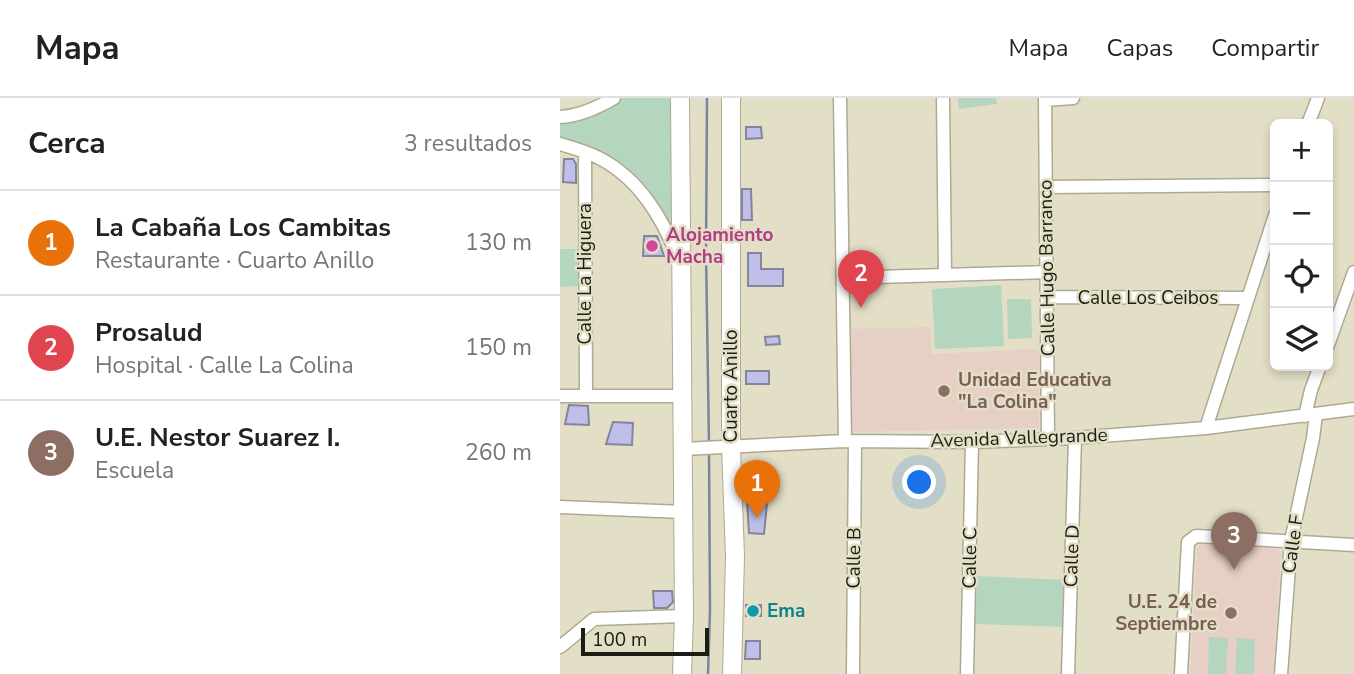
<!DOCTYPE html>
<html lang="es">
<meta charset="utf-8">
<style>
body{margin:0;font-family:"Nunito Sans",sans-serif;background:#f6f6f6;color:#222}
.controls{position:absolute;right:21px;top:21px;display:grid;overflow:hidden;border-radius:10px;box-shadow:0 4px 10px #0003}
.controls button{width:63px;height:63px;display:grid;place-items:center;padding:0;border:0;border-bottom:2px solid #e0e0e0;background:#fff;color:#222;font:35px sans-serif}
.scale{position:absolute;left:21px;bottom:18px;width:128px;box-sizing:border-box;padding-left:7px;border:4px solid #1d1c13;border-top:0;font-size:19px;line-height:24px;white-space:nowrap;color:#1d1c13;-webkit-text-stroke:5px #e3dfc6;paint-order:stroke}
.you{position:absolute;left:360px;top:385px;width:24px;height:24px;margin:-18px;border:5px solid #fff;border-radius:50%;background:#1a73e8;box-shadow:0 0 0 10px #1a73e833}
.badge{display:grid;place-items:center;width:46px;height:46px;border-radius:50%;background:#2563eb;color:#fff;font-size:23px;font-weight:700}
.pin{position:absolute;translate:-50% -58px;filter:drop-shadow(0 2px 4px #0008)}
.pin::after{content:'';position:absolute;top:37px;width:24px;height:21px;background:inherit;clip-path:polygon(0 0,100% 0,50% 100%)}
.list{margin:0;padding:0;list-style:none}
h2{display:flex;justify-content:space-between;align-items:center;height:91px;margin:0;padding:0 28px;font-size:30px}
h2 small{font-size:23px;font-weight:400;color:#767676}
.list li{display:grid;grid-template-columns:46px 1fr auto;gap:21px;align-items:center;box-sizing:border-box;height:105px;padding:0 28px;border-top:2px solid #e0e0e0}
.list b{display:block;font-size:26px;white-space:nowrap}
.list p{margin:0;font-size:23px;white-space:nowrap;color:#767676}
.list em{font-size:23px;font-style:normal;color:#767676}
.icon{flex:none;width:38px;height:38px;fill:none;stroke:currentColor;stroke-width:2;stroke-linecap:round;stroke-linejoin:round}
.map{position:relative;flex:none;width:794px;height:576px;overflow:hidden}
header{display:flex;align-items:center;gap:42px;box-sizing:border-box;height:98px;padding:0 35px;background:#fff;border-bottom:2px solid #e0e0e0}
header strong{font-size:33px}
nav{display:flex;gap:38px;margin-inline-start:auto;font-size:24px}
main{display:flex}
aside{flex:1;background:#fff}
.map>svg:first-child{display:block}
.education{fill:#e6cfc4}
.green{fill:#b5d6be}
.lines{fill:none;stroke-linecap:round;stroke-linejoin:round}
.stream{stroke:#77879e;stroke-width:2.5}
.building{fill:#bfbfe9;stroke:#84849a;stroke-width:2}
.minor-casing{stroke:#aea992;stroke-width:15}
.highway-casing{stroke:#aea992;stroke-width:20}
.minor{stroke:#fff;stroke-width:12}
.highway{stroke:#fff;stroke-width:18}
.hotel-dot{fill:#d1479c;stroke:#e3dfc6;stroke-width:2.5}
.education-dot{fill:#8d6e63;stroke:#e3dfc6;stroke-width:2.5}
.culture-dot{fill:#0f9aa8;stroke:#e3dfc6;stroke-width:2.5}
.labels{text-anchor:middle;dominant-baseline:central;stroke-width:5;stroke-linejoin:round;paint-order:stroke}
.hotel-label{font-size:19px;font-weight:bold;fill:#b23c85;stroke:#e3dfc6;text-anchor:start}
.street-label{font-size:19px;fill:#1d1c13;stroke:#e3dfc6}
.education-label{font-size:19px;font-weight:bold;fill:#785e54;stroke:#e3dfc6;text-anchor:start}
.culture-label{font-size:19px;font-weight:bold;fill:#0d838f;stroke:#e3dfc6;text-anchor:start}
</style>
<header>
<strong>Mapa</strong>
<nav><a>Mapa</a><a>Capas</a><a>Compartir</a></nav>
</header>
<main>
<aside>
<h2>Cerca<small>3 resultados</small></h2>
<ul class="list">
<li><span class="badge" style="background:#e8710a">1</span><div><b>La Cabaña Los Cambitas</b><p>Restaurante · Cuarto Anillo</p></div><em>130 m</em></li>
<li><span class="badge" style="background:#e0444e">2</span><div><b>Prosalud</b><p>Hospital · Calle La Colina</p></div><em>150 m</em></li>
<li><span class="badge" style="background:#8d6e63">3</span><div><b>U.E. Nestor Suarez I.</b><p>Escuela</p></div><em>260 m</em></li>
</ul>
</aside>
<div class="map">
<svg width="794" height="576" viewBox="0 0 794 576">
<rect width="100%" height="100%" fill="#e3dfc6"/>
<path class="education" d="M371 229V256L479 251V330L291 334 288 231Z
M642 446 716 450 721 455 713 576H630L637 450Z"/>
<path class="green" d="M64 0H113V132C86 76 59 57 0 41V26C24 25 46 15 64 0Z
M398 0H436L437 6 399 11Z
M0 151H20L21 188 0 189Z
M441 187 444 248 375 251 372 191Z
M447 201H471L472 240 448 241Z
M417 478 507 482 506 529 415 526Z
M649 539 668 540 666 576H648Z
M677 540 695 541 694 576H675Z"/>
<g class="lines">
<path class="stream" d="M147 0 146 155 149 347
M148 576 150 512 149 353"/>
</g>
<path class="building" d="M186 29H201L202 40 186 41Z
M4 61H13L16 66V85L3 84Z
M182 91H191L192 122H182Z
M84 138H97L104 158H83Z
M188 155H201V171H223V188H188Z
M219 238 220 246 206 247 205 239Z
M186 273H209V286H186Z
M9 307 28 308 29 327 5 326Z
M53 324 73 325 72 347 46 346Z
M187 383 208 384 207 392 187 391Z
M187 402 207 405 204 436 189 435Z
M93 493H112L113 504 107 510H94Z
M186 507H201V518H186Z
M186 543H200V561H185Z"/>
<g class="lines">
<defs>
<path id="minor" d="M280 0 285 343
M383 0 385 176
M485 0 488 341
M485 2 513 0
M0 19C20 18 37 10 54 0
M748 26 758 0
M0 46C14 50 28 54 41 61 80 82 102 120 118 159
M25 54 26 298
M486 89 715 87
M283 180 487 174
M488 199 688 200
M768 247 794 174
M0 298H122
M745 318 751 292 760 268
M646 330 715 117
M123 351 285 343 412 344 515 340 646 330 794 311
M0 409 123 414
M0 549 34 521 124 518
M293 576 295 343
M407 576 412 344
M508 576 515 340
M621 576 628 444 636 438 794 447
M721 576 731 443 753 340 756 316"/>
<path id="highway" d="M120 0 124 518 122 576
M171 0V349L175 458 172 576"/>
</defs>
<use href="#minor" class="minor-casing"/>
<use href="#highway" class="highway-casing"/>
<use href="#minor" class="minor"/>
<use href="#highway" class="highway"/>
</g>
<circle class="hotel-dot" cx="92" cy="148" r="7"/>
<g class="education-dot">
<circle cx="384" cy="293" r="7"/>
<circle cx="671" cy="515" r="7"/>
</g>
<circle class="culture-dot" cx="193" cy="513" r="7"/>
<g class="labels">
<g class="hotel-label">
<text x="106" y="137">Alojamiento<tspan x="106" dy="22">Macha</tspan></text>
</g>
<g class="street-label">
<text transform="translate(487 170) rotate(-91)">Calle Hugo Barranco</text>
<text transform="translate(25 176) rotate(-90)">Calle La Higuera</text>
<text x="588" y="200">Calle Los Ceibos</text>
<text transform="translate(171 288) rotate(-90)">Cuarto Anillo</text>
<text transform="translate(459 340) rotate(-2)">Avenida Vallegrande</text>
<text transform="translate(733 446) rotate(-82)">Calle F</text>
<text transform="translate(512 458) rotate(-88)">Calle D</text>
<text transform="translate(294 460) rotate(-89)">Calle B</text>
<text transform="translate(410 460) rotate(-89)">Calle C</text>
</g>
<g class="education-label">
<text x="398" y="282">Unidad Educativa<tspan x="398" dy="22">"La Colina"</tspan></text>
<text x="657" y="504" text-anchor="end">U.E. 24 de<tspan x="657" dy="22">Septiembre</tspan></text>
</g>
<g class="culture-label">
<text x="207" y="513">Ema</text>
</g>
</g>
</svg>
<div class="controls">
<button>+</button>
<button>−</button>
<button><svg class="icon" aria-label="locate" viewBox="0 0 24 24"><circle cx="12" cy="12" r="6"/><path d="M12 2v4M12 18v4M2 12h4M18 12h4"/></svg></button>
<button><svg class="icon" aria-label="layers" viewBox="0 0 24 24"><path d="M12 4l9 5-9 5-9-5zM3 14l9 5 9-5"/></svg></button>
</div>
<div class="scale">100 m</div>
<div class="you"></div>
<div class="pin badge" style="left:197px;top:420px;background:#e8710a">1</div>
<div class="pin badge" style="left:301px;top:210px;background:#e0444e">2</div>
<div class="pin badge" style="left:674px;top:472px;background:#8d6e63">3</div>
</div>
</main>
